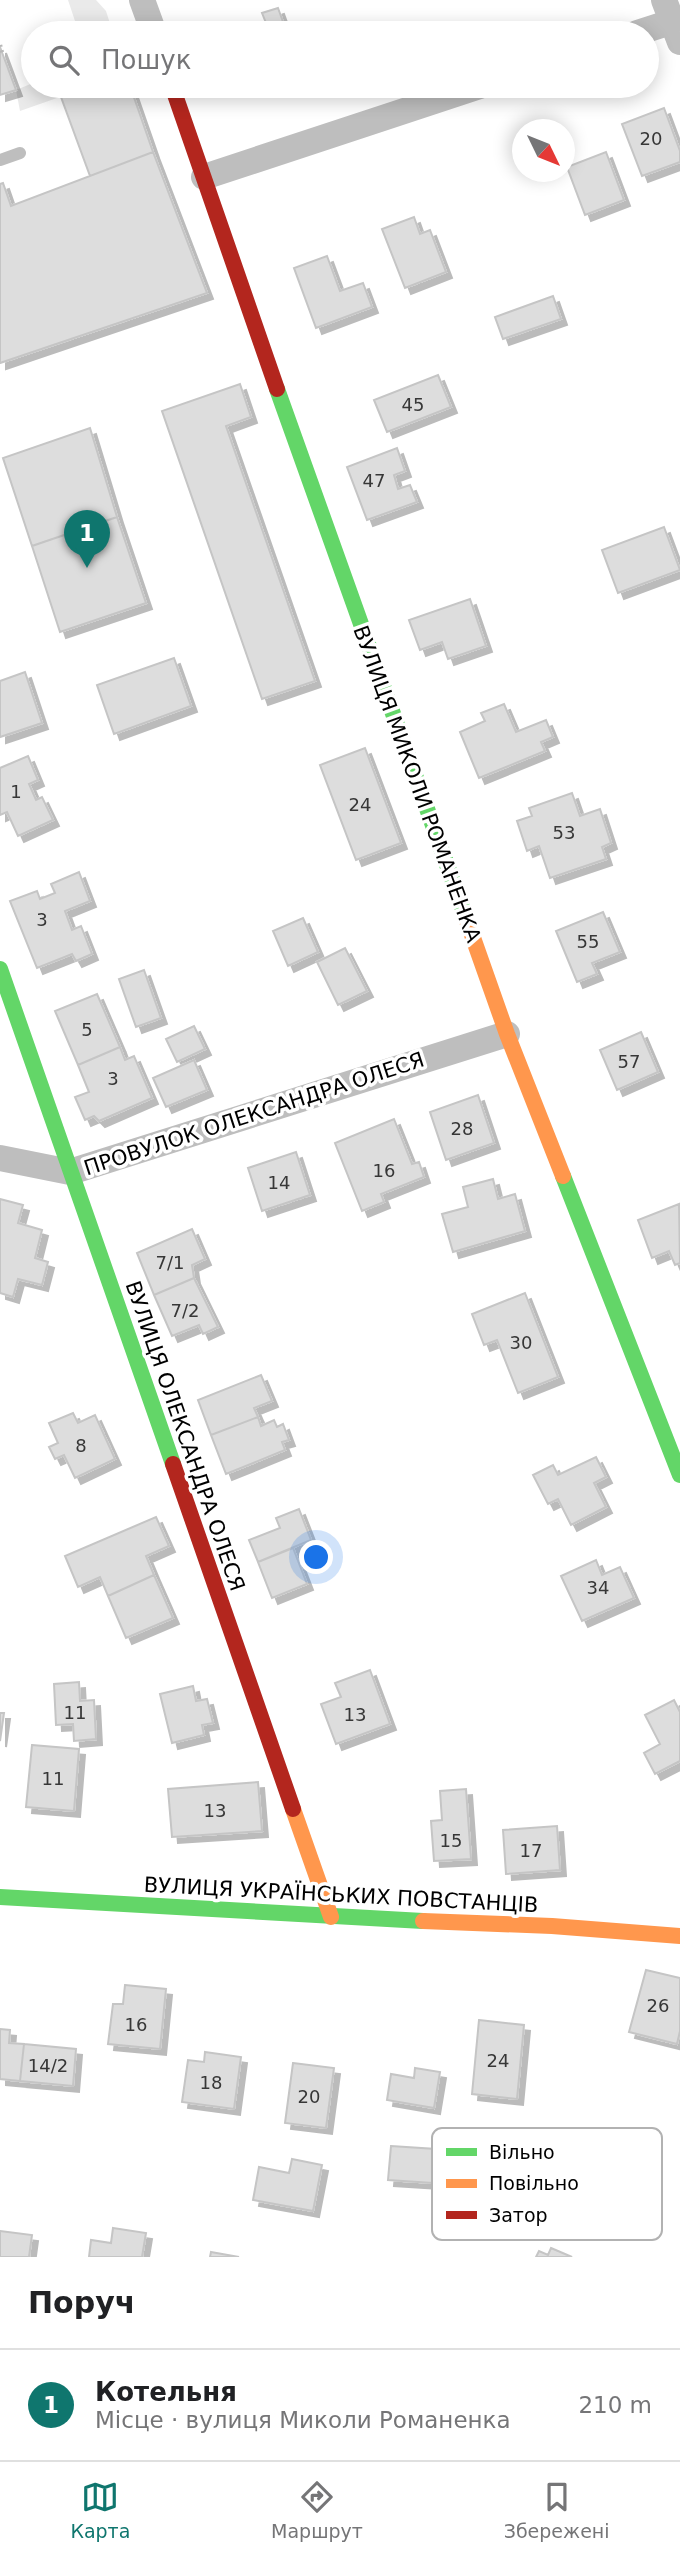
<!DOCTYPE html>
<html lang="uk">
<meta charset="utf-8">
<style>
body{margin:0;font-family:"DejaVu Sans",sans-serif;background:#f2f2f2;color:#202124}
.compass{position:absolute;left:512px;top:119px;width:63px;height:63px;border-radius:50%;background:#fff;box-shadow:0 4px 18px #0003;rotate:133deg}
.you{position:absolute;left:317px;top:1558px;width:24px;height:24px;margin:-18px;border:5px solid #fff;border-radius:50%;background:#1a73e8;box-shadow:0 0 0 10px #1a73e833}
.badge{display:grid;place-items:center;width:46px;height:46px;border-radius:50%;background:#0f766e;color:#fff;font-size:23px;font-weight:700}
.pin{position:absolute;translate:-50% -58px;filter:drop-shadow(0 2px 4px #0008)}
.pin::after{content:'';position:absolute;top:37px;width:24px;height:21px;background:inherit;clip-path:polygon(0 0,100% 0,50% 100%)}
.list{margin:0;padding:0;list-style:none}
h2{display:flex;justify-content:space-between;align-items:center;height:91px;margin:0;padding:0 28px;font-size:30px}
h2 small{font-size:23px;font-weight:400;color:#757577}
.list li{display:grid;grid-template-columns:46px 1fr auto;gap:21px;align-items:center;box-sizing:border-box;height:112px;padding:0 28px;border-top:2px solid #e0e0e0}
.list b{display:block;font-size:26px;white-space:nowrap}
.list p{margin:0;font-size:23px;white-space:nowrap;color:#757577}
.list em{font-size:23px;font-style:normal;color:#757577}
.icon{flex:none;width:38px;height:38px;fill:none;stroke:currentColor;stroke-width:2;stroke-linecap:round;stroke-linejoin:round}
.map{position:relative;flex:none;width:680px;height:2257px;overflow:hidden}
.search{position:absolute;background:#fff;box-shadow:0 4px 18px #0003;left:21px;right:21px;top:21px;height:77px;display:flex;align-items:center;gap:18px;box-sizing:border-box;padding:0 24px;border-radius:38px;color:#757577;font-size:26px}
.sheet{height:203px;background:#fff}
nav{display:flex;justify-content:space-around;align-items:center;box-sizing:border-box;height:98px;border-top:2px solid #e0e0e0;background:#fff;font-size:19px;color:#757577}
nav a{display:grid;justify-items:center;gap:4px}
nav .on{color:#0f766e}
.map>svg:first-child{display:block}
.green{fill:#eaeaea}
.building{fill:#ddd;stroke:#c5c5c5;stroke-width:2;filter:url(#shadow)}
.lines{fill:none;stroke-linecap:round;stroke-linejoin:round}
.path{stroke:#b8b8b8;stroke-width:4.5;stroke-dasharray:2 3.5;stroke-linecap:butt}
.lane{stroke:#bebebe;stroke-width:12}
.street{stroke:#bebebe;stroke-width:26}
.fast{stroke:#63d668;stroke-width:16}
.slow{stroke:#ff974d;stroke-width:16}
.jam{stroke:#b3261e;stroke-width:16}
.labels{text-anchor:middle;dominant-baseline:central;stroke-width:7;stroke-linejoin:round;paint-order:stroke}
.number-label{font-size:18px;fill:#373737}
.street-label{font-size:21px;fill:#000;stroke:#fff}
.key{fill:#fff;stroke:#b2b2b2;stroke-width:2}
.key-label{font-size:19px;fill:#000}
</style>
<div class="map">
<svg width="680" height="2257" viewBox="0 0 680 2257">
<defs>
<filter id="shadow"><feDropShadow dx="6" dy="6" stdDeviation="0" flood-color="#0004"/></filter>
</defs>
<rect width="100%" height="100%" fill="#fff"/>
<path class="green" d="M68 0H96L106 11 113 33H79Z
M33 83V86H91L20 111 16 90Z"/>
<path class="building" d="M278 8 287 33H239L266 23 262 13Z
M382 27 384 33H367Z
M0 47 16 90 0 95Z
M91 86H130L153 152 90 176 61 97Z
M664 108 680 151V162L642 176 622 124Z
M153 152 207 293 0 363V184L3 183 11 206Z
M606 152 624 200 585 215 567 167Z
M414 217 420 234 430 230 446 272 405 288 382 229Z
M327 256 340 291 363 283 372 307 316 328 294 268Z
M553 296 561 319 503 339 495 317Z
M438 375 451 407 387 432 374 400Z
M240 384 251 417 226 426 315 681 262 699 162 411Z
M90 428 117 517 32 546 3 458Z
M397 448 405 471 394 475 398 489 410 485 417 502 367 520 347 467Z
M117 517 146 603 60 632 32 546Z
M664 527 680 570 618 593 602 550Z
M470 599 486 646 448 659 442 642 420 650 409 620Z
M174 658 191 706 114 734 97 685Z
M25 672 42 723 0 737V681Z
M504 704 516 732 546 720 553 737 541 742 545 751 479 778 460 732 485 721 481 713Z
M365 748 401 843 356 860 320 765Z
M28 756 38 780 29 784 36 800 42 797 53 820 18 836 7 812 0 815V768Z
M572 793 580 816 600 809 611 843 602 847 606 859 550 878 539 846 527 851 517 821 532 816 529 808Z
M79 872 90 901 65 911 72 930 81 926 92 954 76 961 72 954 37 968 10 901 37 891 40 899 55 893 51 884Z
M603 912 620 952 592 963 597 974 577 982 556 931Z
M303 918 318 952 288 966 273 931Z
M345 948 367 991 338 1005 317 962Z
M144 970 161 1018 136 1027 119 979Z
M97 994 120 1047 78 1065 55 1011Z
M194 1026 205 1049 177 1062 166 1039Z
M641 1032 658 1072 617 1090 600 1050Z
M120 1047 125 1060 134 1056 152 1098 99 1121 94 1116 85 1120 75 1097 89 1092 78 1065Z
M194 1060 207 1090 166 1107 153 1078Z
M478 1095 494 1143 446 1160 430 1112Z
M394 1119 412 1164 419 1162 424 1177 381 1194 384 1202 362 1211 335 1143Z
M296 1152 310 1195 262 1211 248 1168Z
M493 1179 498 1199 515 1194 525 1231 453 1252 442 1214 468 1207 463 1187Z
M0 1199 23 1205 18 1223 42 1230 35 1258 48 1262 42 1285 18 1279 13 1297 0 1293Z
M679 1204 680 1263 675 1265 669 1251 652 1258 638 1220Z
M192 1229 205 1259 192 1265 194 1278 154 1295 137 1253Z
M194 1278 218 1327 203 1334 199 1325 172 1336 154 1295Z
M525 1293 558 1377 518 1393 497 1340 484 1345 472 1314Z
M261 1375 272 1401 254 1408 258 1417 211 1435 198 1400Z
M73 1413 78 1423 95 1415 115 1459 75 1478 64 1455 55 1459 49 1447 58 1443 49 1423Z
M258 1417 261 1426 274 1420 277 1427 283 1424 289 1440 282 1442 285 1450 226 1474 211 1435Z
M596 1457 606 1477 594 1483 606 1507 571 1525 558 1499 548 1504 533 1475 553 1465 558 1475Z
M299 1509 311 1540 258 1562 249 1540 280 1528 276 1518Z
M156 1517 169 1546 146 1556 154 1575 108 1596 100 1577 78 1587 65 1556Z
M293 1548 307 1584 272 1598 258 1562Z
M596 1560 602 1575 620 1567 634 1598 582 1621 561 1576Z
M154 1575 173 1618 126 1638 108 1596Z
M370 1670 390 1724 336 1744 321 1704 341 1697 335 1683Z
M79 1682 80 1701 94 1700 96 1739 74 1741 73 1724 56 1725 54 1684Z
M193 1686 196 1701 207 1699 213 1723 202 1725 204 1735 172 1743 160 1694Z
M674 1700 680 1712V1761L655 1774 644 1753 660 1744 645 1715Z
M0 1713H4L0 1741Z
M32 1745 79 1749 74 1811 26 1807Z
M258 1782 262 1831 172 1837 168 1789Z
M466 1789 471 1859 434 1861 431 1821 442 1820 440 1791Z
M557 1826 560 1870 506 1874 503 1830Z
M646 1970 680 1978V2031L677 2044 629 2032Z
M125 1985 166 1989 160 2049 108 2044 113 2004H123Z
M479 2020 524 2025 517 2099 472 2094Z
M0 2029 10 2030 9 2043 24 2044 20 2081 0 2079Z
M24 2044 76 2049 73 2086 20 2081Z
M205 2052 241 2057 234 2109 182 2102 188 2060 204 2062Z
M293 2063 334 2068 326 2128 285 2123Z
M415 2068 440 2072 434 2108 387 2100 391 2074 414 2078Z
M391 2146 436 2149 433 2183 388 2180Z
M292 2159 322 2165 313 2211 253 2200 259 2167 289 2173Z
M113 2228 146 2233 142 2257H89L91 2240 111 2243Z
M0 2231 32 2235 29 2257H0Z
M551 2248 572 2257H536L539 2251 548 2255Z
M211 2252 239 2257H210Z"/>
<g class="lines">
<path class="path" d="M0 45 2 53"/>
<path class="lane" d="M0 160 20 153"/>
<path class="street" d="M142 0 154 33
M664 0 680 42
M637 33 671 22
M204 177 480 86
M0 1158 70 1172 507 1034"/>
<path class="fast" d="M277 389 465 915
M0 969 173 1464
M563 1176 680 1475
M0 1897 423 1921"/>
<path class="slow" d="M465 915 507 1034 563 1176
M293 1809 331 1917
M423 1921 552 1926 680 1936"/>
<path class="jam" d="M172 86 277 389
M173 1464 293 1809"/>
</g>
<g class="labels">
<g class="number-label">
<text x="651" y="138">20</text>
<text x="413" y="404">45</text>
<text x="374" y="480">47</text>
<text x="16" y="791">1</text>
<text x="360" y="804">24</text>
<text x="564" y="832">53</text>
<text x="42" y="919">3</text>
<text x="588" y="941">55</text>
<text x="87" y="1029">5</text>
<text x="629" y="1061">57</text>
<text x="113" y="1078">3</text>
<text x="462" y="1128">28</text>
<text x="384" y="1170">16</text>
<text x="279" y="1182">14</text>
<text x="170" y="1262">7/1</text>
<text x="185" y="1310">7/2</text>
<text x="521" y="1342">30</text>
<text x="81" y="1445">8</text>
<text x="598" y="1587">34</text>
<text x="75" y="1712">11</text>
<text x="355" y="1714">13</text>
<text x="53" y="1778">11</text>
<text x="215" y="1810">13</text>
<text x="451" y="1840">15</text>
<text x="531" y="1850">17</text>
<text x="658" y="2005">26</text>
<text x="136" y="2024">16</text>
<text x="498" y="2060">24</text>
<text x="48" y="2065">14/2</text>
<text x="211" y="2082">18</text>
<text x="309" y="2096">20</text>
</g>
<g class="street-label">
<text transform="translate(417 784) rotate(70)">ВУЛИЦЯ МИКОЛИ РОМАНЕНКА</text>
<text transform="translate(254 1114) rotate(-18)">ПРОВУЛОК ОЛЕКСАНДРА ОЛЕСЯ</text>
<text transform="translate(185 1436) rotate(71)">ВУЛИЦЯ ОЛЕКСАНДРА ОЛЕСЯ</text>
<text transform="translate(341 1895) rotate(3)">ВУЛИЦЯ УКРАЇНСЬКИХ ПОВСТАНЦІВ</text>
</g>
</g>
<rect x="432" y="2128" width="230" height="112" rx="10" class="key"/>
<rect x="446" y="2148" width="31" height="8" fill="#63d668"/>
<rect x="446" y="2179" width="31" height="9" fill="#ff974d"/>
<rect x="446" y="2211" width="31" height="8" fill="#b3261e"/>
<g class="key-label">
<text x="489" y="2159">Вільно</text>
<text x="489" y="2190">Повільно</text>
<text x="489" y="2222">Затор</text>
</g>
</svg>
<svg class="compass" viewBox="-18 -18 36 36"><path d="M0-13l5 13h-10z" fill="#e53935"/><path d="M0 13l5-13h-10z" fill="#757577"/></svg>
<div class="you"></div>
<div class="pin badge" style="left:87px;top:568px">1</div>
<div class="search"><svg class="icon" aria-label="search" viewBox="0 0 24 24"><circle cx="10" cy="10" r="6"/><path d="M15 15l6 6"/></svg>Пошук</div>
</div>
<section class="sheet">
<h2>Поруч<small></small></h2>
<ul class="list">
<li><span class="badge">1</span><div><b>Котельня</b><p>Місце · вулиця Миколи Романенка</p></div><em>210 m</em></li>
</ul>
</section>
<nav>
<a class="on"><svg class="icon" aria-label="map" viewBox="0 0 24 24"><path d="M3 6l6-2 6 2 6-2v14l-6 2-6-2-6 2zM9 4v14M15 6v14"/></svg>Карта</a>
<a><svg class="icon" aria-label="directions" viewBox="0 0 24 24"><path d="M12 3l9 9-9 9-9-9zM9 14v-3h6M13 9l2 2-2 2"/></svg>Маршрут</a>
<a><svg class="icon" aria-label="saved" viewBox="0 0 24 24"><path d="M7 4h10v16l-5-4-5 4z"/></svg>Збережені</a>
</nav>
